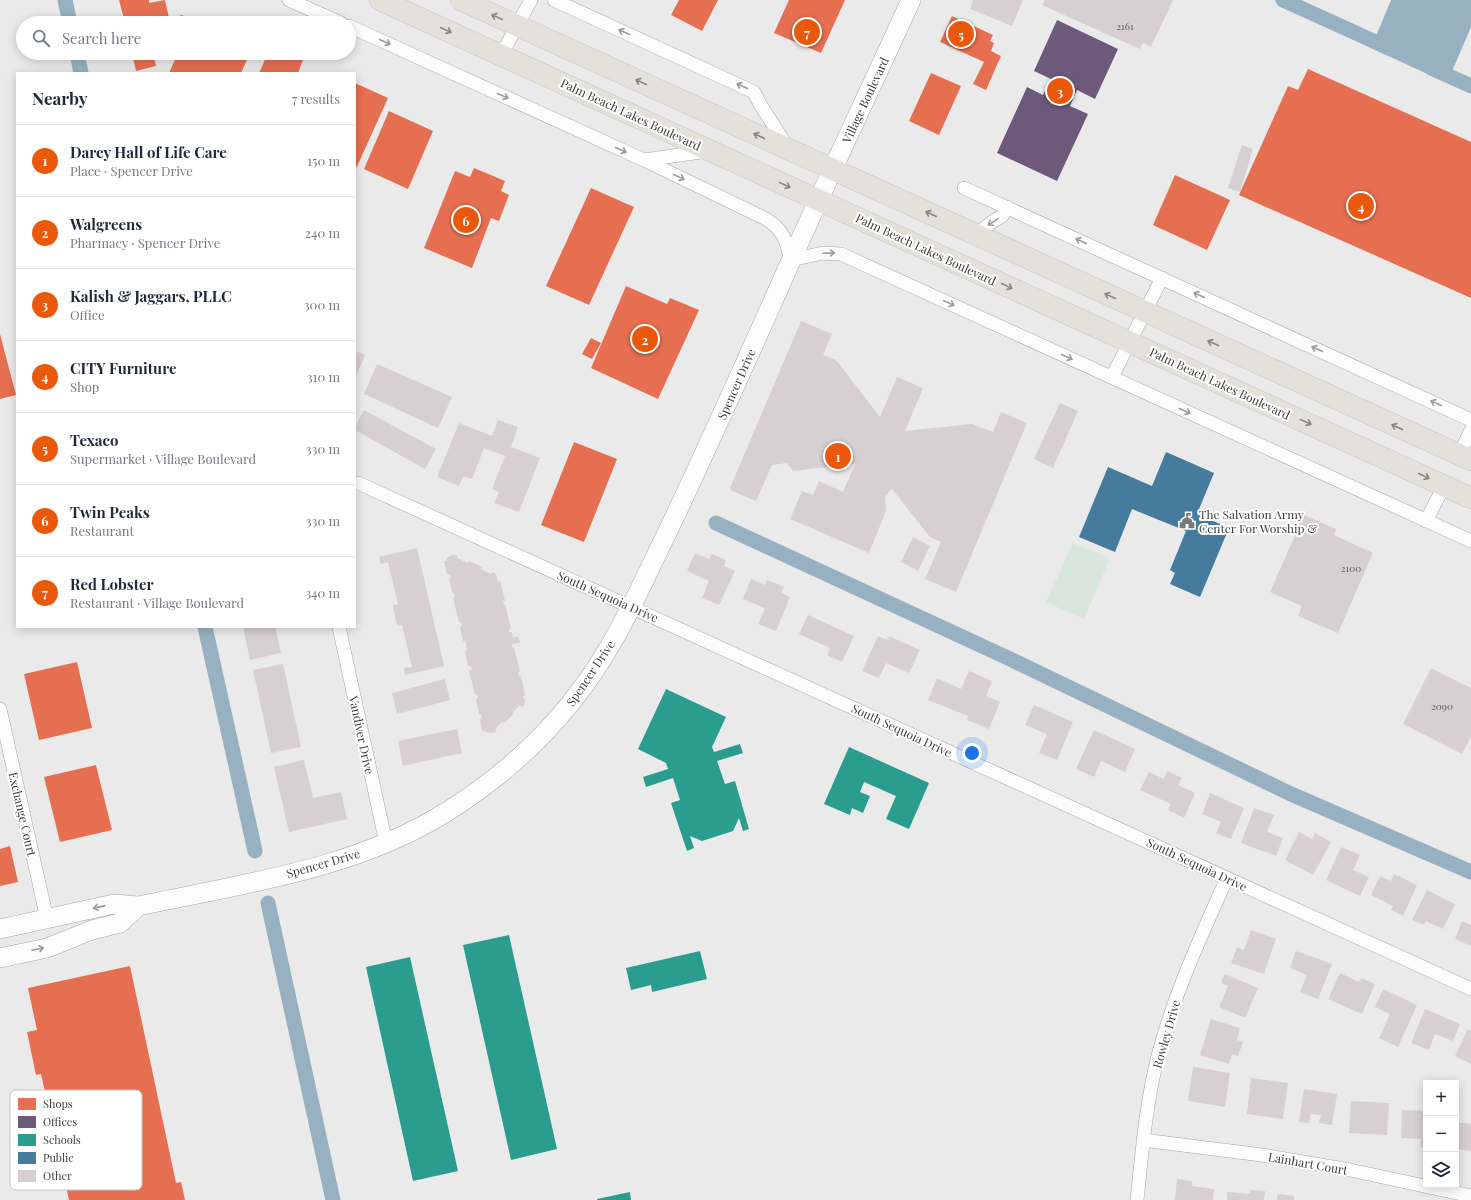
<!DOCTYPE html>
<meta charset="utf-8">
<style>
body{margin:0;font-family:"Playfair Display",serif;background:#f6f6f7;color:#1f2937}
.controls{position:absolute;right:12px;bottom:12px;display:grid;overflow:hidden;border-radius:0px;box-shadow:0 2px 10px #0003}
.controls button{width:36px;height:36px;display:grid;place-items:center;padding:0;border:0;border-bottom:1px solid #e0e1e3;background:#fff;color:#1f2937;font:20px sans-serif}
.you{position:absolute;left:972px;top:753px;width:14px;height:14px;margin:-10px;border:3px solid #fff;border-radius:50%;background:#1a73e8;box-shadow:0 0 0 6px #1a73e833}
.badge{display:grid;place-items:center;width:26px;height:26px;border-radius:50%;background:#ea580c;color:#fff;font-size:13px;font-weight:700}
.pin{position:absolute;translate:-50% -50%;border:2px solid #fff;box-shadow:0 1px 4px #0006}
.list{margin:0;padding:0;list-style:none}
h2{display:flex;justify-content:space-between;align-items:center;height:52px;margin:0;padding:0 16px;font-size:17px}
h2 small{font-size:13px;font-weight:400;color:#747a83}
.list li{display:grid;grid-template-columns:26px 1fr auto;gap:12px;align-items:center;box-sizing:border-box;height:72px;padding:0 16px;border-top:1px solid #e0e1e3}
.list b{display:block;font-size:15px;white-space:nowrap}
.list p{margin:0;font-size:13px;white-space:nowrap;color:#747a83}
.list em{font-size:13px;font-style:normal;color:#747a83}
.icon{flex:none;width:22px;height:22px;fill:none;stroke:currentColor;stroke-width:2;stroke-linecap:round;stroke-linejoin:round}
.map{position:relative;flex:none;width:1471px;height:1200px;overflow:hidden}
.search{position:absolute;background:#fff;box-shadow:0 2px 10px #0003;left:16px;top:16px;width:340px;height:44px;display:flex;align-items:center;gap:10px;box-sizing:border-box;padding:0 14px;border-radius:22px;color:#747a83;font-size:15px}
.panel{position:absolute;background:#fff;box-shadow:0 2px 10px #0003;left:16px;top:72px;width:340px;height:556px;border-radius:0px}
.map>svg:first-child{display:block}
.green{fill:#d8e7dc}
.water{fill:#97b1c0}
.shops{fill:#e76f51}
.offices{fill:#6d597a}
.schools{fill:#2a9d8f}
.public{fill:#457b9d}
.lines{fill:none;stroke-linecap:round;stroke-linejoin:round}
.canal{stroke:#97b1c0;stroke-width:15}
.building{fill:#d7cfd2}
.street-casing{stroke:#a6a6a7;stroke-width:14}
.secondary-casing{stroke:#a6a6a7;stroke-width:20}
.primary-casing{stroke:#c6c6c6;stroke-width:22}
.street{stroke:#fcfcfc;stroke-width:13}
.secondary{stroke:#fcfcfc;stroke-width:19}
.primary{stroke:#e4e0da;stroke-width:21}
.oneway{stroke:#888683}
.oneway2{stroke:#9c9c9c}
.labels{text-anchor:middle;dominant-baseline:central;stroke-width:4;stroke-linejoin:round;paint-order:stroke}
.number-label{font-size:10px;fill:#636162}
.street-label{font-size:12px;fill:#3c3c3c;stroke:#fff}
.poi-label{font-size:12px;fill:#3c3c3c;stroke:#fff;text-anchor:start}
.key{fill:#fff;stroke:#c4c4c4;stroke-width:1}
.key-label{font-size:11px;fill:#3c3c3c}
</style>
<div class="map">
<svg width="1471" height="1200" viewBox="0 0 1471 1200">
<rect width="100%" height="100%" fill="#eaeaeb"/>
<path class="green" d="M1073 543 1110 558 1084 619 1046 602Z"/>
<path class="water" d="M1391 0H1471V27L1447 83 1371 48Z"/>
<path class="shops" d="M119 0H149V3L165 0 170 23H125Z
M679 0H718L702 31 671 15Z
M789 0H845L821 53 774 33Z
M183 15 185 23H171L170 18Z
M952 16 993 35 990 41 994 43 991 51 1001 56 986 90 973 84 984 62 940 42Z
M132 53H153L156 66 136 71Z
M178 53H231L247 60 241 73H169Z
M268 53H287L303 60 298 73H259Z
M1308 69 1471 142V298L1239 195 1288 86 1298 90Z
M931 73 961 86 939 135 909 121Z
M355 83 388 98 355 171Z
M389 111 433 131 408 189 364 169Z
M474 168 505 181 501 191 509 195 499 221 491 218 472 268 424 248 455 171 470 177Z
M1175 175 1230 200 1207 250 1153 225Z
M591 188 634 207 589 305 546 286Z
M626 286 667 304 670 298 699 310 658 399 591 368Z
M0 334 16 395 0 399Z
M591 338 601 343 592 359 582 354Z
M574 442 617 459 584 542 541 525Z
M77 662 92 728 39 740 24 674Z
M96 765 112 830 60 842 44 777Z
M10 846 18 882 0 886V849Z
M130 966 176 1183 181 1182 185 1200H69L41 1074 36 1075 27 1032 37 1030 28 988Z"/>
<path class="offices" d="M1057 20 1118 49 1095 99 1077 90 1070 106 1088 114 1057 181 997 153 1027 87 1043 95 1051 79 1034 71Z"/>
<path class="schools" d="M666 689 726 717 712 747 714 752 740 744 743 753 717 761 725 784 735 781 749 829 743 831 739 818 733 831 702 841 690 836 694 848 687 851 671 803 680 800 673 778 646 787 643 777 668 769 666 763 638 749Z
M849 747 929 783 909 829 886 819 896 796 864 782 860 792 870 796 863 813 852 808 850 815 824 804Z
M509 935 557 1149 511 1160 463 945Z
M700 951 707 979 652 992 651 985 631 990 626 968Z
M410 957 458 1171 413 1181 366 967Z
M630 1192 631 1200H597V1199Z"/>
<path class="public" d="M1166 452 1214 473 1197 514 1229 528 1200 597 1170 584 1175 573 1170 570 1186 531 1132 509 1115 552 1079 537 1108 467 1152 486Z"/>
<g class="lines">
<path class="canal" d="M65 0 70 23
M1283 0 1391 49
M77 53 81 73
M1431 68 1471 86
M716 523 1008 658 1291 794 1471 872
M205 627 255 851
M268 903 333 1200"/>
</g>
<path class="building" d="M973 0H1023L1012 26 970 9Z
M1045 0H1173L1151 47 1143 43 1140 49 1042 5Z
M1242 145 1253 149 1240 192 1228 188Z
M801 321 832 334 823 355 836 360 880 417 897 377 923 388 905 431 972 424 993 432 1001 412 1027 423 956 592 925 579 941 542 930 537 892 489 885 496 886 511 869 553 790 519 802 491 813 495 819 481 843 492 855 464 793 471 787 463 772 465 756 501 732 491 730 488Z
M355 351 365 355 355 379Z
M377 364 452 397 438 428 364 394Z
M1060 403 1078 411 1053 468 1034 459Z
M364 410 436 449 425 469 355 430V427Z
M498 420 518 427 511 447 540 458 519 512 494 503 499 492 492 489 505 456 484 448 472 479 463 476 459 486 437 477 459 423 492 436Z
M1304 515 1336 529 1334 535 1373 553 1338 633 1298 616 1302 606 1270 592Z
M913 537 930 546 918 571 901 562Z
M417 548 444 666 405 675 404 668 412 667 402 625 397 626 393 605 398 604 388 562 381 564 379 557Z
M695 553 709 559 712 554 726 560 724 566 735 571 719 605 702 598 709 581 687 571Z
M453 554 458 556 457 558 468 563 469 561 482 567 481 569 491 574 492 572 496 574 498 581H500L505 601H503L504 605 505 604 511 629H509V632H512L513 638 518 636 520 643 512 644V648L514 647 520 672H518L519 677 521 676 525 695 523 696 525 701 524 702 525 704 522 707 520 705 513 712 514 714 504 723 502 722 495 729 497 731 493 733 492 732 491 733 485 732V730L482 731 480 719 482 718 481 714H479L476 699 478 698 477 694 475 695 469 670H472L471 666H468L465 651 467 650 465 641H463L460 627 462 626 461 622H459L453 598 455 597 454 593H452L449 578H451L450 574H447L444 561H447L446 559 451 555 453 556Z
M751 579 765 585 767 580 784 587 781 593 790 597 776 631 758 624 765 608 743 599Z
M808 615 854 636 842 662 827 655 830 648 799 634Z
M243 627H275L281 653 250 660Z
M878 636 887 640 889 636 920 650 909 673 886 663 879 678 862 671Z
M283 664 301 747 271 753 253 670Z
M1431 668 1471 688V736L1462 754 1403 724Z
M969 671 992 681 986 696 1000 702 989 729 967 720 968 716 928 700 937 678 961 689Z
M445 679 450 700 397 714 392 693Z
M1034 705 1073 722 1057 760 1039 753 1047 734 1025 725Z
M457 729 462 753 403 766 398 741Z
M1094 730 1135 749 1125 772 1101 761 1094 777 1076 769Z
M304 760 313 798 341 792 347 819 289 832 274 767Z
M1167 771 1182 778 1178 785 1195 793 1184 818 1168 810 1171 804 1140 790 1149 772 1164 779Z
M1210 793 1244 808 1231 839 1216 833 1221 822 1202 814Z
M1254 808 1274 815 1267 832 1283 838 1276 856 1241 843Z
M1299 832 1312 839 1315 833 1331 842 1313 875 1285 860Z
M1341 847 1360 855 1353 870 1369 877 1360 896 1326 880Z
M1394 874 1417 885 1403 916 1391 910 1393 906 1371 895 1380 876 1391 881Z
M1427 890 1455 904 1443 929 1426 921 1424 925 1412 920Z
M1462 921 1471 925V946L1455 939Z
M1251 930 1276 939 1264 974 1231 963 1237 947 1244 950Z
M1296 951 1332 964 1318 999 1300 992 1307 975 1290 968Z
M1340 973 1359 982 1361 978 1375 984 1362 1014 1328 999Z
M1225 974 1258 988 1245 1018 1219 1007 1228 986 1221 983Z
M1383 989 1417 1005 1398 1047 1379 1038 1390 1014 1375 1007Z
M1425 1009 1460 1024 1453 1041 1435 1034 1429 1050 1411 1043Z
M1211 1019 1240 1028 1237 1040 1243 1042 1238 1056 1232 1054 1229 1064 1200 1055Z
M1468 1029 1471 1031V1064L1455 1056Z
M1193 1067 1230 1073 1225 1107 1188 1101Z
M1251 1078 1288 1083 1283 1119 1247 1114Z
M1304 1089 1337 1094 1332 1125 1319 1123 1321 1115 1311 1114 1309 1123 1299 1122Z
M1351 1101 1389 1103 1387 1135 1349 1133Z
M1402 1110 1426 1111V1148L1420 1147 1421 1139 1401 1138Z
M1456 1122 1471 1124V1151L1456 1149Z
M1177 1179 1192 1181V1186L1214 1189 1213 1200H1175Z
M1250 1190 1265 1191 1264 1200H1227V1192L1250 1194Z
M1278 1194 1294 1196V1200H1277Z"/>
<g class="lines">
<defs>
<path id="street" d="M289 0 341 23
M554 0 754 92 760 104 788 148
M349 26 644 160 766 219C784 230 786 241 791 260L823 253 841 254 1471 541
M501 55 531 0
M644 160 708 151
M964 188 1471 420
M976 235 992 222 1002 216 1007 207
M1112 377 1162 278
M1459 455 1471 430
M355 483H358L1471 989
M1426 521 1444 486
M339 627 386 843
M0 709 47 919
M1143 1140 1262 1155 1350 1170 1471 1196
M1137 1200C1142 1152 1146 1103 1158 1056 1174 994 1201 936 1227 878"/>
<path id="secondary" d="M0 929 114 904 138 906C242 884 357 869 448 811 515 769 572 712 611 644 632 609 648 571 666 535 702 460 736 384 770 308 815 205 864 103 911 0
M0 958 47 948 92 930 120 923 138 906"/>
<path id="primary" d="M380 0 1471 498
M461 0 1471 460"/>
</defs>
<use href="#street" class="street-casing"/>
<use href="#secondary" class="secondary-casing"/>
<use href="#primary" class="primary-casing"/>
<use href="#street" class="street"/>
<use href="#secondary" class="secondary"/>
<use href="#primary" class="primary"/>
</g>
<defs><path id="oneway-shaft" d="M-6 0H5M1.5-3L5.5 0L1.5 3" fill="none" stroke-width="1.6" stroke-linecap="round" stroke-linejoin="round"/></defs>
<g class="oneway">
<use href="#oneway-shaft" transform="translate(497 17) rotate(-156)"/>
<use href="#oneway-shaft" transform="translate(446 30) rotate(25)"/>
<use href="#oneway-shaft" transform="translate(641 82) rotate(-156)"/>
<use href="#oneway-shaft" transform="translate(759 136) rotate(-156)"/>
<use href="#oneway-shaft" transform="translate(785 185) rotate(25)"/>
<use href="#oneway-shaft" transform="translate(931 214) rotate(-156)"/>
<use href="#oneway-shaft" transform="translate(1007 286) rotate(25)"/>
<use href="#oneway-shaft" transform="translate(1110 296) rotate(-155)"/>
<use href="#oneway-shaft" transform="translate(1213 343) rotate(-156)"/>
<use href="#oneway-shaft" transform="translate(1306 422) rotate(25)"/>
<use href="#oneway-shaft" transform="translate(1397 427) rotate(-156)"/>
<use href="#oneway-shaft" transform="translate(1424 476) rotate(25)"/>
</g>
<g class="oneway2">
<use href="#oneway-shaft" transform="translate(624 32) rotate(-155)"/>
<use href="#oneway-shaft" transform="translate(385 42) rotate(24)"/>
<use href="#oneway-shaft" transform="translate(742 86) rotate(-155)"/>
<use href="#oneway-shaft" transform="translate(503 96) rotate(24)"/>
<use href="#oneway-shaft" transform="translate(621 150) rotate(24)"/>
<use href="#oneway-shaft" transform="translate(679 177) rotate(25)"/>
<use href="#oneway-shaft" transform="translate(993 222) rotate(146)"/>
<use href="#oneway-shaft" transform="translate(1081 241) rotate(-155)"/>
<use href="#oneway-shaft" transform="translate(829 253) rotate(-2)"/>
<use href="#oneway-shaft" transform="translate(1199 295) rotate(-155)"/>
<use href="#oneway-shaft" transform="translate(949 303) rotate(25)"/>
<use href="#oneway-shaft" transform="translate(1317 349) rotate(-155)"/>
<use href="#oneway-shaft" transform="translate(1067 357) rotate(25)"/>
<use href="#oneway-shaft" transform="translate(1436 403) rotate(-155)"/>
<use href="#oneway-shaft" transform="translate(1185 411) rotate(25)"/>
<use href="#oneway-shaft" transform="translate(99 907) rotate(167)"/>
<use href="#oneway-shaft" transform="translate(38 949) rotate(-12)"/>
</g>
<defs>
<symbol id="civic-bare" viewBox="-9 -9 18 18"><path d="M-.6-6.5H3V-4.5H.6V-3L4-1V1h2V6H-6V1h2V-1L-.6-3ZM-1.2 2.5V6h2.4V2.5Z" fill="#797979" stroke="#fff" stroke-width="2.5" paint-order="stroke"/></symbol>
</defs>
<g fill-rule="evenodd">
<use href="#civic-bare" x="1176" y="510" width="22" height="22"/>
</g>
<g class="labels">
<g class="number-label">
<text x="1125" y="26">2161</text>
<text x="1351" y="568">2100</text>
<text x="1442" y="706">2090</text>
</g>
<g class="street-label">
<text transform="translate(865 100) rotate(-65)">Village Boulevard</text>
<text transform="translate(631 114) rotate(25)">Palm Beach Lakes Boulevard</text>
<text transform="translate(926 249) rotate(25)">Palm Beach Lakes Boulevard</text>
<text transform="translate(1220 383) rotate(25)">Palm Beach Lakes Boulevard</text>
<text transform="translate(736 384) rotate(-66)">Spencer Drive</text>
<text transform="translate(608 596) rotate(24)">South Sequoia Drive</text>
<text transform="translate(590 673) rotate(-56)">Spencer Drive</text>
<text transform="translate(902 730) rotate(25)">South Sequoia Drive</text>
<text transform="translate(362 735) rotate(78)">Vandiver Drive</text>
<text transform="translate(23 814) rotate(77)">Exchange Court</text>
<text transform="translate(323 863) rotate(-16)">Spencer Drive</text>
<text transform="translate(1197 864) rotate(25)">South Sequoia Drive</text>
<text transform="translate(1166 1034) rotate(-74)">Rowley Drive</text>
<text transform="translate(1308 1163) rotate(10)">Lainhart Court</text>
</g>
<g class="poi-label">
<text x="1199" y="514">The Salvation Army<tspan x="1199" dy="14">Center For Worship &amp;</tspan></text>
</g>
</g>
<rect x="10" y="1090" width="132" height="100" rx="6" class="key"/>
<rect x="18" y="1098" width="18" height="12" fill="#e76f51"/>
<rect x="18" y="1116" width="18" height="12" fill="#6d597a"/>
<rect x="18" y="1134" width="18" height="12" fill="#2a9d8f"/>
<rect x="18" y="1152" width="18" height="12" fill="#457b9d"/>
<rect x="18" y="1170" width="18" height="12" fill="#d7cfd2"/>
<g class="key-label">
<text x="43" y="1108">Shops</text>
<text x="43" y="1126">Offices</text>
<text x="43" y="1144">Schools</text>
<text x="43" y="1162">Public</text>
<text x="43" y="1180">Other</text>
</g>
</svg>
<div class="controls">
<button>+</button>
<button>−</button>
<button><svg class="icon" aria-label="layers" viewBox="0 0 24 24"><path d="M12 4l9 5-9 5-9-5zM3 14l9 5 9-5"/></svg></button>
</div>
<div class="you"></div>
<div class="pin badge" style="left:838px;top:456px">1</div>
<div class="pin badge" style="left:645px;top:339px">2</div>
<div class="pin badge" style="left:1060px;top:91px">3</div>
<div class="pin badge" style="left:1361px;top:206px">4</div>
<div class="pin badge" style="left:961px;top:34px">5</div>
<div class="pin badge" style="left:466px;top:220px">6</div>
<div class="pin badge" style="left:807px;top:32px">7</div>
<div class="search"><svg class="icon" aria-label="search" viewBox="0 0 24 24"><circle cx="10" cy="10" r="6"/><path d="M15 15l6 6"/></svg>Search here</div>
<section class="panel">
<h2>Nearby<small>7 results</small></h2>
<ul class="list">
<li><span class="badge">1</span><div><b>Darcy Hall of Life Care</b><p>Place · Spencer Drive</p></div><em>150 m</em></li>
<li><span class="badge">2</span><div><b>Walgreens</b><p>Pharmacy · Spencer Drive</p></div><em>240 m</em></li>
<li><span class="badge">3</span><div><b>Kalish &amp; Jaggars, PLLC</b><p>Office</p></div><em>300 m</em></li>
<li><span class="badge">4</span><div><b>CITY Furniture</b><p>Shop</p></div><em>310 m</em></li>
<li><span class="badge">5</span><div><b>Texaco</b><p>Supermarket · Village Boulevard</p></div><em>330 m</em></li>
<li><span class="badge">6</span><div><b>Twin Peaks</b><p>Restaurant</p></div><em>330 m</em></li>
<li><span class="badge">7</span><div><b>Red Lobster</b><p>Restaurant · Village Boulevard</p></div><em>340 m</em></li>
</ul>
</section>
</div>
